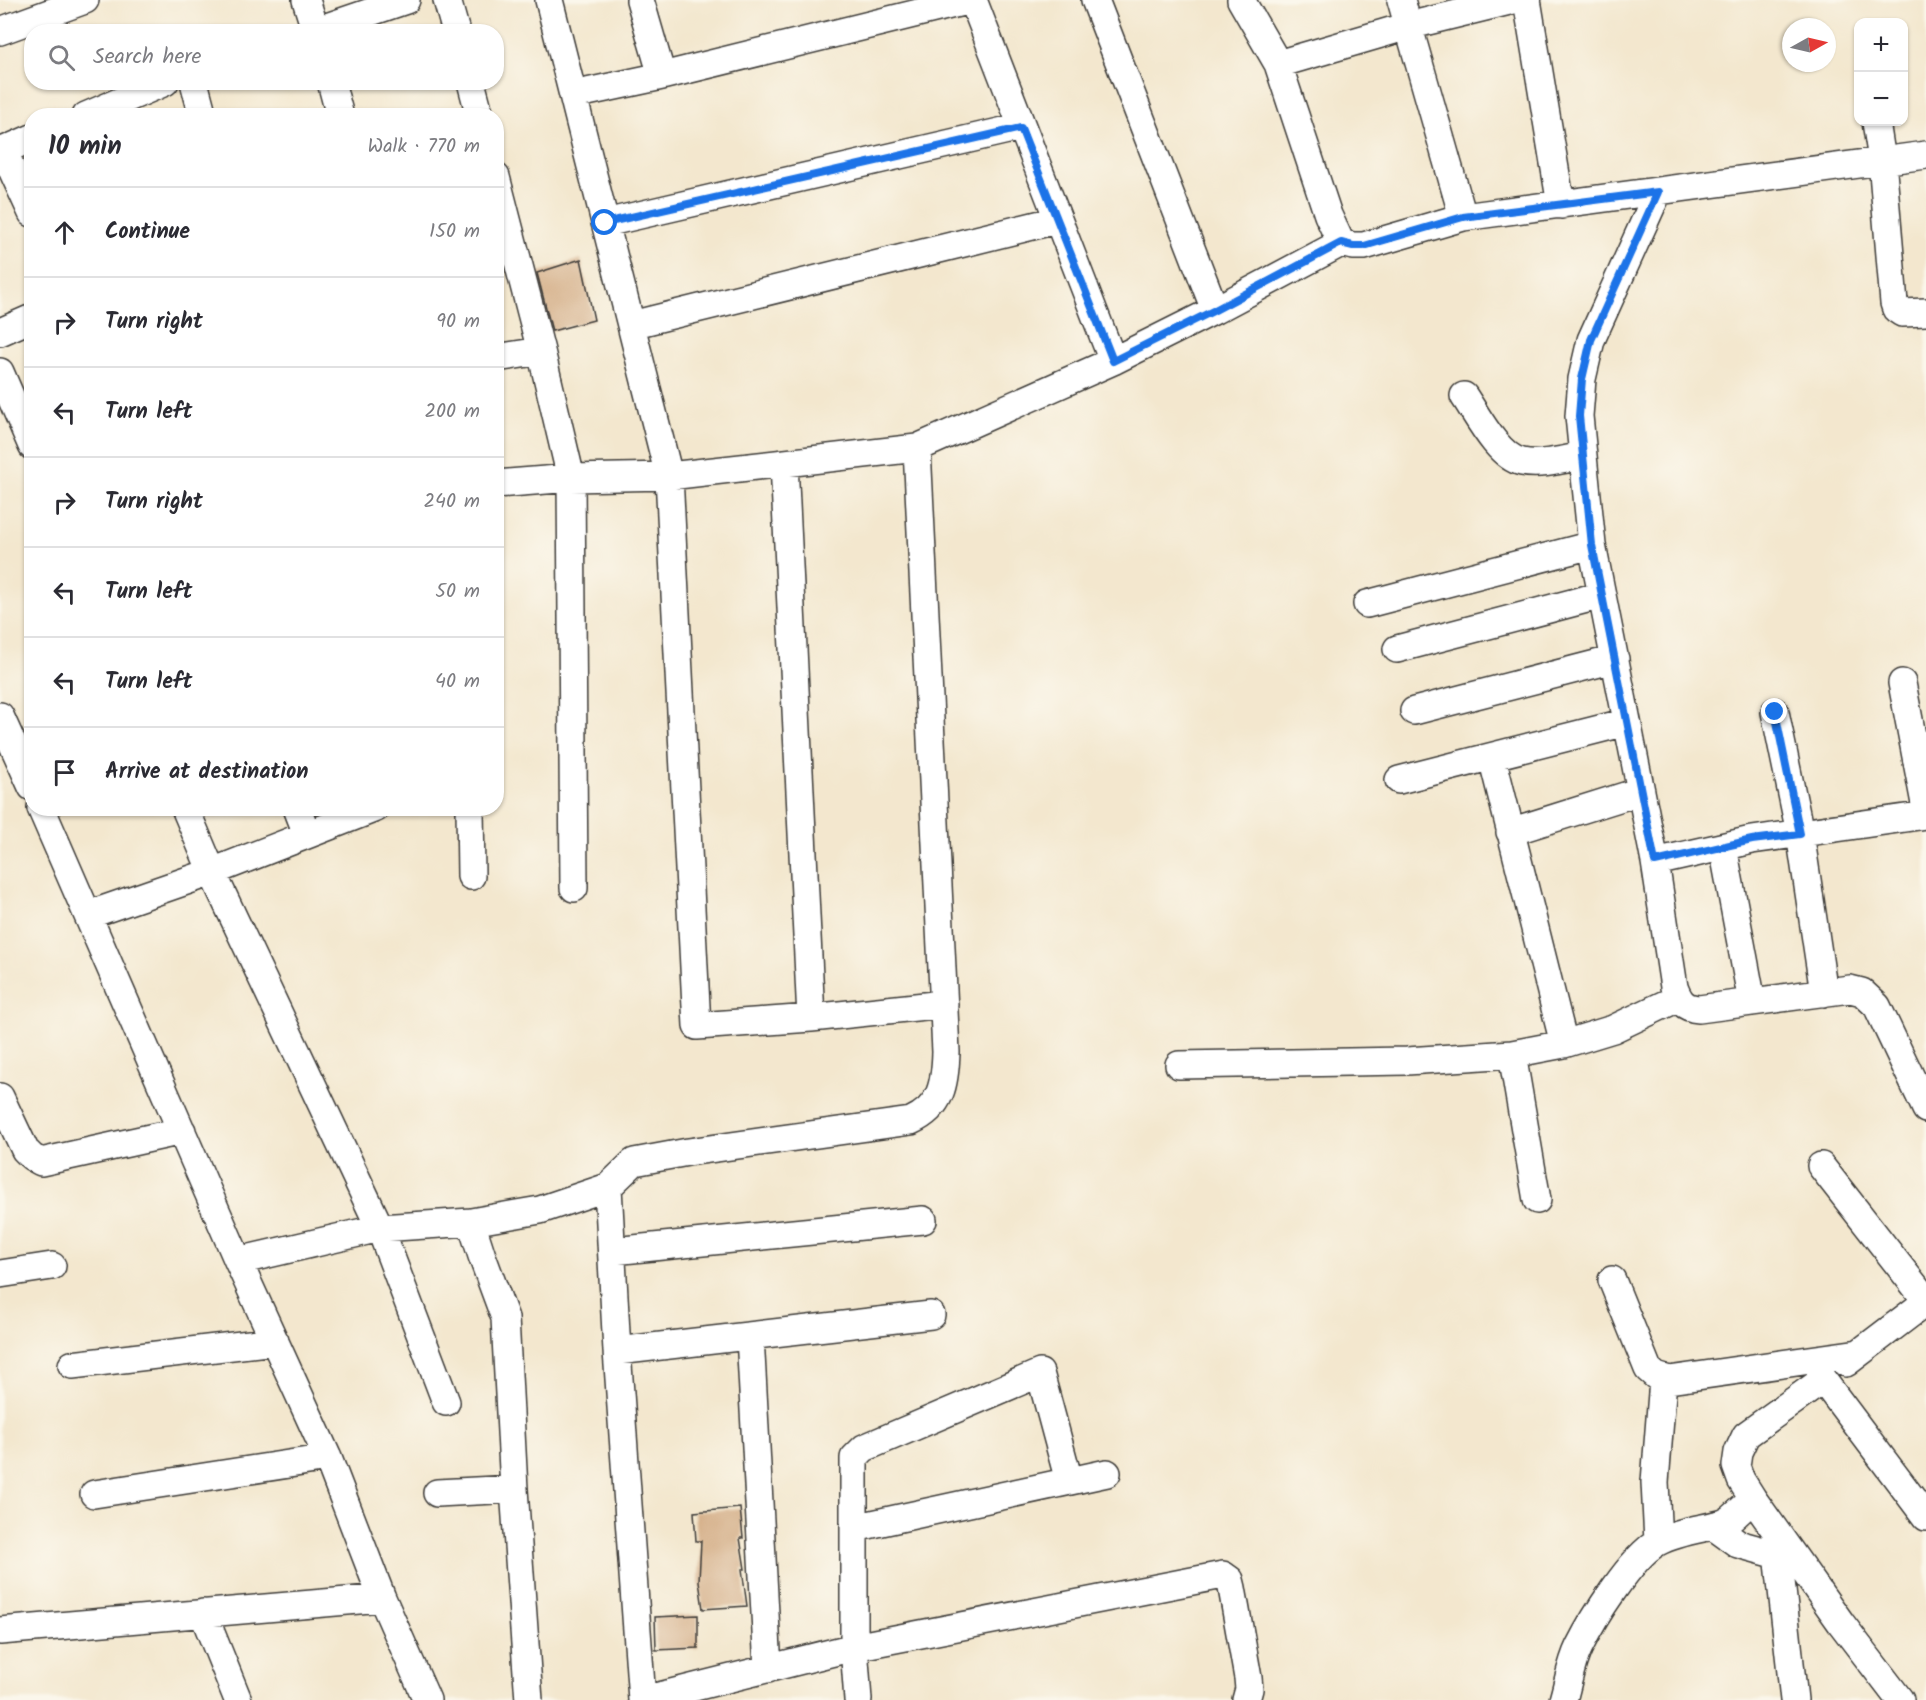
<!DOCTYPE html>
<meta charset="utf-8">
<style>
body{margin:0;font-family:Kalam,sans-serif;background:#f2f2f3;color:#2b2b33}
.controls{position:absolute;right:18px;top:18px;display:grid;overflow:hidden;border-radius:12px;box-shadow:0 2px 4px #0004}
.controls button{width:54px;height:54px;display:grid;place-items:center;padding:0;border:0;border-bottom:2px solid #e1e1e2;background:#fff;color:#2b2b33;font:30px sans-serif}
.compass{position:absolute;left:1782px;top:18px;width:54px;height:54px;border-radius:50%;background:#fff;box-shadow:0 2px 4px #0004;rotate:82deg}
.stop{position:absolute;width:18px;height:18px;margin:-14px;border:4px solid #1a73e8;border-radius:50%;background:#fff}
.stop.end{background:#1a73e8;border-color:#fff;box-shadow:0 2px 6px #0008}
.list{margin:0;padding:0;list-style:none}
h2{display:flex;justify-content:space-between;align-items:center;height:78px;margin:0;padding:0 24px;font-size:26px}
h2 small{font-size:20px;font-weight:400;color:#7c7c81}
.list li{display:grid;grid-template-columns:39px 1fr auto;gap:18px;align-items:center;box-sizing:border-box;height:90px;padding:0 24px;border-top:2px solid #e1e1e2}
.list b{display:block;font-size:22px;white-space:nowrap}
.list em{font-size:20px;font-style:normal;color:#7c7c81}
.icon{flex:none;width:33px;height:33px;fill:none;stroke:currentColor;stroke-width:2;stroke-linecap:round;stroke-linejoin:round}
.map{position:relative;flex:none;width:1926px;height:1700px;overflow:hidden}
.search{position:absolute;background:#fff;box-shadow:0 2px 4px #0004;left:24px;top:24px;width:480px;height:66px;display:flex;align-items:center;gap:15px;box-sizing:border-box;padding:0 21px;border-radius:24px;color:#7c7c81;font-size:22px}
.panel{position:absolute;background:#fff;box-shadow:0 2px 4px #0004;left:24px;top:108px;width:480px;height:708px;border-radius:24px}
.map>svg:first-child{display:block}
.building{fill:#d6b18b}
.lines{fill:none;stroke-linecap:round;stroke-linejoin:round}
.minor-casing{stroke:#3c3a37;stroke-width:30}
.minor{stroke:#fff;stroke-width:27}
.route{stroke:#1a73e8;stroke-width:8}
</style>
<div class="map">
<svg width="1926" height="1700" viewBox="0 0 1926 1700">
<rect width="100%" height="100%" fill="#fbf7ec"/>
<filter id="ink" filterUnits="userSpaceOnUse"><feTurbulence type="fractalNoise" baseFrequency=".0167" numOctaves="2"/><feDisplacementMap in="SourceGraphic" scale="12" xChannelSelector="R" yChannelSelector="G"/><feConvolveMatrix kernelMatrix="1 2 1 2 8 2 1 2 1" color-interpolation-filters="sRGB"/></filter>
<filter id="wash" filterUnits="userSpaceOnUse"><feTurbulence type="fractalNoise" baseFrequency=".008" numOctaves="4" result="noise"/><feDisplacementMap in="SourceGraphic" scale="24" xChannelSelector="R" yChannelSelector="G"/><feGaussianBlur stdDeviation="1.35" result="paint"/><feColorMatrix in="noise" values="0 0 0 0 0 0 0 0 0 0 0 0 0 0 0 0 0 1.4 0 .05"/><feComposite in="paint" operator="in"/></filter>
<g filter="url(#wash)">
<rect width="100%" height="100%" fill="#f3e7ce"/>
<g id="blocks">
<path class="building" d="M581 259 594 320 552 331 537 273Z
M740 1508 743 1538H740L745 1569H742L747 1606 703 1609 699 1581 701 1541H696L694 1512Z
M698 1615V1648L656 1650 655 1617Z"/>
</g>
</g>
<g filter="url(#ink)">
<use href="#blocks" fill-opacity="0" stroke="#3c3a37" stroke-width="1.5"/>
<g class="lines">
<defs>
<path id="minor" d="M306 0 316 32
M447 0 456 32
M549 0 669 476 697 1026 811 1018 944 1004
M640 0 662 76
M973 0 1113 361
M1095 0 1215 310
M1241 0 1278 64 1328 215 1341 243 1353 246H1364L1463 217 1926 155
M1401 0 1463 217
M1527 0 1561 205
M0 31 85 0
M312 32 406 0
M1278 64 1408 26 1514 0
M194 82 203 116
M331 82 340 116
M471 82 480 116
M573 95 662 76 971 0
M86 116 165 82
M1876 122 1882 160 1894 303 1896 309 1902 313 1926 312
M3 150 32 213
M0 152 32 138
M496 177 541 351 571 478 574 888
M1658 192 1591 340 1582 379 1579 416 1592 545 1655 862 1674 987C1679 1001 1684 1008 1699 1009L1850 989 1862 992 1877 1006 1926 1109
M605 223 1021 127
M631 325 1057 220
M0 332 32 318
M496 358 541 351
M0 372 32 446
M1464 396C1477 415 1498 457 1522 462 1541 466 1565 459 1583 456
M784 463 811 1018
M496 484 571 478 669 476 917 448 1113 361 1215 310 1341 243
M1367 604 1592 545
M1397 649 1602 595
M1902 683 1926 809
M1414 711 1615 659
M1775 712 1800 833 1824 993
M0 716 32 787
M1492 757 1564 1044
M1399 780 1627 722
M41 808 238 1261 328 1458 382 1598 427 1700
M185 808 212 872 380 1228 446 1402
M297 808 307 834
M470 808 471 876
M1510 832 1641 791
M1723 847 1752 1002
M1655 862 1752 840 1926 815
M88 915 212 872 376 808
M1512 1054 1537 1200
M1179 1065 1407 1061 1512 1054 1564 1044 1613 1029 1678 998
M0 1097 25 1150 32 1157 41 1162 182 1131
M1821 1166 1926 1300
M608 1187 617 1351 642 1700
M471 1222 482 1256 505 1318 514 1489 529 1700
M613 1251 923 1220
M238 1261 380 1228 471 1222 540 1210 608 1187 634 1162 688 1152 911 1121C942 1107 945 1083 946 1052L917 448
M0 1274 52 1266
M1612 1280 1648 1369 1656 1376 1669 1380 1859 1353
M750 1336 768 1669
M617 1351 931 1315
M1846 1363 1926 1302
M72 1365 275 1341
M437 1493 514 1489
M94 1494 328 1458
M1713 1526 1738 1544 1778 1555
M854 1528 1107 1473
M1776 1535 1794 1700
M1658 1542 1655 1482 1663 1380
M203 1613 238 1700
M0 1631 382 1598
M643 1700 854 1647 1223 1575 1230 1580 1232 1588 1248 1678 1249 1689 1246 1700
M858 1700 854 1647V1458L864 1448 1040 1373 1069 1481
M1563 1700C1568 1683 1571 1663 1579 1647 1593 1619 1631 1557 1658 1542 1678 1531 1703 1529 1724 1523L1731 1519 1753 1499
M1900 1700 1841 1623 1753 1499 1741 1480 1736 1466 1738 1452 1746 1435 1823 1380 1926 1517"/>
</defs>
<use href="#minor" class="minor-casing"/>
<use href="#minor" class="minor"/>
</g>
</g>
<g class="lines" filter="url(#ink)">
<path class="route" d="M605 223 1021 128 1113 361 1215 310 1341 243 1353 246H1364L1463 217 1658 192 1591 340 1582 379 1579 416 1592 545 1655 862 1752 840 1800 834 1775 712"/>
</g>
</svg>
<div class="controls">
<button>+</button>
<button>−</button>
</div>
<svg class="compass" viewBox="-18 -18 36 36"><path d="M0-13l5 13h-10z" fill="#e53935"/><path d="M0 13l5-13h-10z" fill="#7c7c81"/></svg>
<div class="stop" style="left:605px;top:223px"></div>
<div class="stop end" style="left:1775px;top:712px"></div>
<div class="search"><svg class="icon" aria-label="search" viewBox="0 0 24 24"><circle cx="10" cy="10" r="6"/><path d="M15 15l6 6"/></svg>Search here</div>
<section class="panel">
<h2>10 min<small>Walk · 770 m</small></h2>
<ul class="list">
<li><svg class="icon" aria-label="ahead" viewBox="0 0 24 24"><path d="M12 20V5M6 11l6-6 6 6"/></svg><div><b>Continue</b></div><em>150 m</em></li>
<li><svg class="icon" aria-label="right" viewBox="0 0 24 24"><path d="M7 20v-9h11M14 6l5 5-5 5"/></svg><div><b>Turn right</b></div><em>90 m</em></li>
<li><svg class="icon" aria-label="left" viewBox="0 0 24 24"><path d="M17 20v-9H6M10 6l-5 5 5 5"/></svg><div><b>Turn left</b></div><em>200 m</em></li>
<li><svg class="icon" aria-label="right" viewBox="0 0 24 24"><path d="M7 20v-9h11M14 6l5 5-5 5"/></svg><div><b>Turn right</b></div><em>240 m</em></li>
<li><svg class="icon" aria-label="left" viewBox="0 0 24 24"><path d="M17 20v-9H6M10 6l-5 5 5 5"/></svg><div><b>Turn left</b></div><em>50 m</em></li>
<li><svg class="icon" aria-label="left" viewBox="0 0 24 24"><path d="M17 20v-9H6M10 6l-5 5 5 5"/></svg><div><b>Turn left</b></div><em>40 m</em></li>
<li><svg class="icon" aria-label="arrive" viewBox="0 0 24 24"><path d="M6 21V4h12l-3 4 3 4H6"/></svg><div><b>Arrive at destination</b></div></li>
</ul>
</section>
</div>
